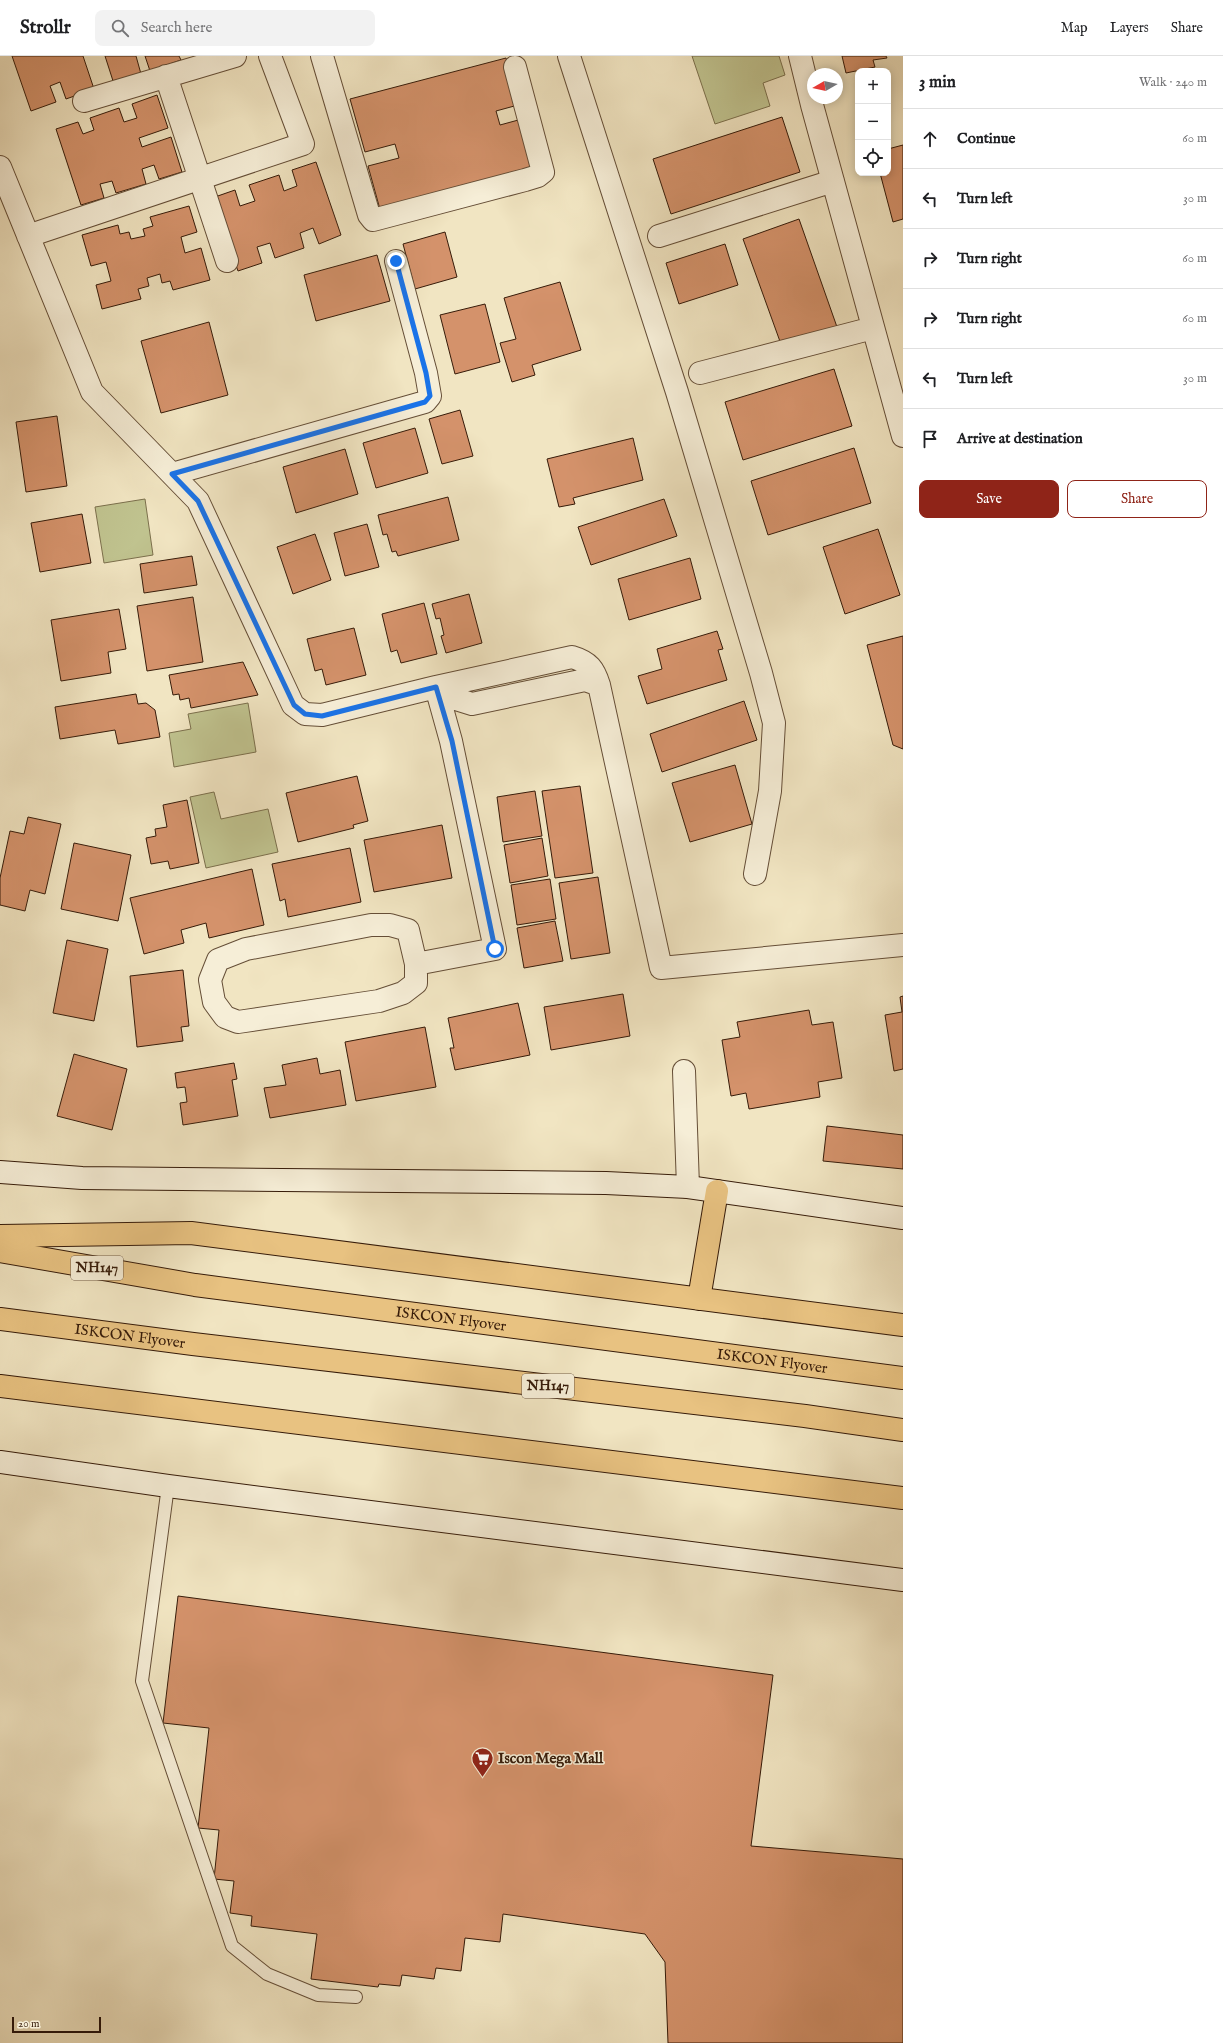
<!DOCTYPE html>
<meta charset="utf-8">
<style>
body{margin:0;font-family:"IM FELL English",serif;background:#f2f2f2;color:#202124}
.controls{position:absolute;right:12px;top:12px;display:grid;overflow:hidden;border-radius:8px;box-shadow:0 2px 10px #0003}
.controls button{width:36px;height:36px;display:grid;place-items:center;padding:0;border:0;border-bottom:1px solid #e0e0e0;background:#fff;color:#202124;font:20px sans-serif}
.compass{position:absolute;left:807px;top:12px;width:36px;height:36px;border-radius:50%;background:#fff;box-shadow:0 2px 10px #0003;rotate:261deg}
.scale{position:absolute;left:12px;bottom:10px;width:89px;box-sizing:border-box;padding-left:4px;border:2px solid #361b09;border-top:0;font-size:11px;line-height:14px;white-space:nowrap;color:#361b09;-webkit-text-stroke:3px #f6eed7;paint-order:stroke}
.stop{position:absolute;width:12px;height:12px;margin:-9px;border:3px solid #1a73e8;border-radius:50%;background:#fff}
.stop.end{background:#1a73e8;border-color:#fff;box-shadow:0 1px 4px #0008}
.list{margin:0;padding:0;list-style:none}
h2{display:flex;justify-content:space-between;align-items:center;height:52px;margin:0;padding:0 16px;font-size:17px}
h2 small{font-size:13px;font-weight:400;color:#757577}
.list li{display:grid;grid-template-columns:26px 1fr auto;gap:12px;align-items:center;box-sizing:border-box;height:60px;padding:0 16px;border-top:1px solid #e0e0e0}
.list b{display:block;font-size:15px;white-space:nowrap}
.list em{font-size:13px;font-style:normal;color:#757577}
.actions{display:flex;gap:8px;padding:12px 16px}
.actions a{flex:1;padding:9px 0;border:1px solid #8f2418;border-radius:8px;text-align:center;font-size:14px;color:#8f2418}
.actions .main{background:#8f2418;color:#fff}
.icon{flex:none;width:22px;height:22px;fill:none;stroke:currentColor;stroke-width:2;stroke-linecap:round;stroke-linejoin:round}
.map{position:relative;flex:none;width:903px;height:1987px;overflow:hidden}
header{display:flex;align-items:center;gap:24px;box-sizing:border-box;height:56px;padding:0 20px;background:#fff;border-bottom:1px solid #e0e0e0}
header strong{font-size:19px}
nav{display:flex;gap:22px;margin-inline-start:auto;font-size:14px}
.search{width:280px;height:36px;background:#f2f2f2;display:flex;align-items:center;gap:10px;box-sizing:border-box;padding:0 14px;border-radius:8px;color:#757577;font-size:15px}
main{display:flex}
aside{flex:1;background:#fff}
.map>svg:first-child{display:block}
.green{fill:#c0c38f;stroke:#7b6f4c}
.building{fill:#d4926b;stroke:#361b09}
.lines{fill:none;stroke-linecap:round;stroke-linejoin:round}
.lane-casing{stroke:#654e37;stroke-width:14}
.street-casing{stroke:#654e37;stroke-width:24}
.secondary-casing{stroke:#361b09;stroke-width:24}
.primary-casing{stroke:#361b09;stroke-width:24}
.highway-casing{stroke:#361b09;stroke-width:24}
.lane{stroke:#f6eed7;stroke-width:12}
.street{stroke:#f6eed7;stroke-width:22}
.secondary{stroke:#f6eed7;stroke-width:22}
.primary{stroke:#e8c281;stroke-width:22}
.highway{stroke:#e8c281;stroke-width:22}
.route{stroke:#1a73e8;stroke-width:5}
.labels{text-anchor:middle;dominant-baseline:central;stroke-width:3;stroke-linejoin:round;paint-order:stroke}
.shield{fill:#f6eed7;stroke:#705a47;stroke-width:1}
.shield-label{font-size:14px;font-weight:bold;fill:#361b09}
.street-label{font-size:15px;fill:#361b09;stroke:#f6eed7}
.poi-label{font-size:15px;font-weight:bold;fill:#361b09;stroke:#f6eed7;text-anchor:start}
</style>
<header>
<strong>Strollr</strong>
<div class="search"><svg class="icon" aria-label="search" viewBox="0 0 24 24"><circle cx="10" cy="10" r="6"/><path d="M15 15l6 6"/></svg>Search here</div>
<nav><a>Map</a><a>Layers</a><a>Share</a></nav>
</header>
<main>
<div class="map">
<svg width="903" height="1987" viewBox="0 0 903 1987">
<rect width="100%" height="100%" fill="#f1e5c2"/>
<filter id="stains"><feTurbulence type="fractalNoise" baseFrequency=".005" numOctaves="4"/><feColorMatrix values="0 0 0 0 .2 0 0 0 0 .09 0 0 0 0 .02 0 0 0 .5 -.17"/></filter>
<radialGradient id="worn" r=".72"><stop offset=".6" stop-color="#630" stop-opacity="0"/><stop offset="1" stop-color="#630" stop-opacity=".3"/></radialGradient>
<path class="green" d="M692 0H779L785 19 763 27 770 50 715 68Z
M145 443 153 499 104 507 95 451Z
M248 647 256 696 174 711 169 677 191 673 188 658Z
M214 736 221 763 268 753 278 796 206 812 190 741Z"/>
<path class="building" d="M12 0H83L94 33 66 43 60 26 50 30 56 46 31 55Z
M105 0H136L141 18 114 28Z
M145 0H179L181 4 150 15Z
M842 0H886L887 2 873 4 875 11 846 17Z
M506 2 518 49 496 55 500 69 522 63 536 115 381 157 368 110 399 102 395 88 365 96 350 43Z
M157 39 168 72 139 82 142 91 171 81 182 116 159 123 154 109 142 113 146 128 116 137 112 125 100 128 104 142 81 149 56 73 78 66 83 78 94 74 90 62 119 52 124 66 137 62 132 48Z
M782 61 800 116 671 158 653 103Z
M903 89V163L893 166 880 117H888V93Z
M316 106 341 179 319 188 313 172 300 177 304 192 275 202 270 187 257 191 262 207 238 215 212 142 235 134 240 150 255 145 249 129 279 119 284 135 297 130 292 114Z
M189 150 197 176 181 181 185 197 201 192 210 224 173 234 170 225 162 227 160 218 147 222 149 230 138 233 141 243 102 253 96 229 111 225 106 206 91 210 82 179 118 169 120 178 129 176 131 183 145 180 143 173 153 170 150 161Z
M799 163 837 271 782 291 743 183Z
M445 176 457 221 415 233 403 188Z
M725 188 738 229 679 248 666 207Z
M377 199 390 245 316 265 304 219Z
M560 226 581 294 532 309 535 319 512 326 500 287 516 283 504 242Z
M485 248 500 306 455 318 440 259Z
M209 266 228 339 161 357 141 285Z
M834 313 852 370 743 404 725 346Z
M460 354 473 400 442 408 429 363Z
M57 360 67 430 26 436 16 366Z
M415 372 428 417 376 432 363 387Z
M633 382 643 424 573 442 575 448 559 451 547 403Z
M854 392 871 447 768 479 751 425Z
M345 393 358 438 296 457 283 411Z
M448 441 459 484 398 500 396 495 392 496 387 478 383 479 378 459Z
M664 443 677 480 591 509 578 471Z
M82 458 91 507 40 516 31 467Z
M367 468 379 511 345 520 334 477Z
M878 473 900 539 845 558 823 491Z
M315 478 331 524 293 538 277 491Z
M192 500 197 529 144 537 140 508Z
M690 502 701 543 629 564 618 523Z
M469 538 482 587 446 597 441 580 444 579 440 562 436 563 432 548Z
M193 541 203 606 147 615 137 550Z
M424 547 437 598 401 607 397 594 391 596 382 558Z
M119 553 126 593 108 596 111 617 61 625 51 564Z
M354 572 366 619 326 629 322 613 315 615 307 583Z
M717 575 723 593 718 594 727 624 647 648 638 620 662 613 657 593Z
M903 580V693L893 689 867 589Z
M243 606 258 639 191 652 189 642 180 644 179 638 173 639 169 619Z
M136 638 138 648 146 647 155 654 160 681 118 688 115 674 60 683 55 651Z
M744 645 757 684 662 716 650 678Z
M735 709 752 768 690 786 672 727Z
M357 720 368 765 353 769 354 772 298 786 286 737Z
M580 730 593 817 555 822 542 735Z
M535 735 542 780 503 786 497 741Z
M187 744 199 807 170 813 168 805 151 808 146 782 156 780 155 773 167 771 163 749Z
M28 761 61 768 45 838 30 834 25 855 0 849V822L10 775 24 778Z
M442 769 452 822 374 836 364 784Z
M542 782 548 820 510 827 504 789Z
M74 787 131 799 118 865 61 853Z
M350 792 361 846 288 861 285 843 280 845 272 808Z
M252 813 264 869 209 882 206 867 181 874 184 887 144 898 130 842Z
M598 821 610 897 571 903 559 827Z
M550 823 556 863 517 869 511 829Z
M555 865 563 905 524 912 517 872Z
M67 884 108 893 94 965 53 957Z
M183 914 189 970 181 971 183 985 137 991 130 920Z
M623 938 630 980 551 994 544 951Z
M903 940V1013L894 1015 885 959 902 956 900 941Z
M518 947 530 999 455 1014 450 992H454L448 962Z
M809 954 812 969 833 966 842 1022 818 1026 820 1041 749 1053 746 1037 731 1040 722 984 740 981 737 966Z
M425 971 436 1031 356 1045 345 986Z
M74 998 127 1013 112 1074 57 1060Z
M317 1002 320 1018 340 1014 346 1049 270 1062 264 1032 286 1029 282 1009Z
M234 1007 237 1023 232 1024 238 1060 183 1069 180 1047 187 1046 185 1031 177 1032 175 1017Z
M827 1070 903 1079V1113L823 1105Z
M178 1540 773 1619 751 1790 903 1803V1987H668L665 1906 645 1878 503 1858 500 1886 465 1882 461 1915 436 1912 434 1923 402 1919 400 1930 379 1928 378 1931 311 1923 317 1878 251 1870 252 1860 230 1857 234 1825 214 1823 219 1774 198 1772 209 1672 163 1667Z"/>
<g class="lines">
<defs>
<path id="lane" d="M168 1430 142 1625 232 1890 267 1918 318 1939 356 1941"/>
<path id="street" d="M322 0 369 159 373 164 525 124 538 120 543 116 515 11
M569 0 677 336 761 617 774 667 770 735 755 818
M800 0 812 49 903 380
M166 20 227 205
M84 45 235 0
M0 111 92 336 198 445 293 649 305 658 322 659 436 631 572 601C589 606 594 613 599 629L661 912 903 889
M28 180 303 88 270 0
M659 180 833 125
M700 317 873 272
M172 418 425 346 430 340 426 317 396 205
M436 631 456 643 472 648 585 624 599 629
M416 908 408 874 390 869H371L246 893 218 904 210 924 214 946 225 961 238 966 379 945 403 937 416 927V908L495 893 451 685 436 631
M684 1015 688 1131"/>
<path id="secondary" d="M0 1116 82 1122 606 1127 688 1131 903 1162
M0 1406 168 1430 903 1524"/>
<path id="primary" d="M0 1180 191 1177 903 1269
M699 1243 717 1135
M0 1330 903 1442"/>
<g id="highway">
<path id="s1" d="M0 1195 195 1229 903 1322"/>
<path id="s2" d="M0 1263 193 1288 805 1360 903 1374"/>
</g>
</defs>
<use href="#lane" class="lane-casing"/>
<use href="#street" class="street-casing"/>
<use href="#secondary" class="secondary-casing"/>
<use href="#primary" class="primary-casing"/>
<use href="#highway" class="highway-casing"/>
<use href="#lane" class="lane"/>
<use href="#street" class="street"/>
<use href="#secondary" class="secondary"/>
<use href="#primary" class="primary"/>
<use href="#highway" class="highway"/>
</g>
<g class="lines">
<path class="route" d="M396 205 426 317 430 340 425 346 172 418 198 445 294 649 305 658 322 660 436 631 452 685 495 893"/>
</g>
<defs>
<symbol id="supermarket-pin" viewBox="-11 -11 22 30"><path d="M0 17L-7.5 6A9.5 9.5 0 1 1 7.5 6Z" fill="#8f2418" stroke="#f6eed7"/><path d="M-6-5.5h2.5l.6 2H6L4.5 2H-2.5L-4.4-4H-6ZM-1.5 3.2a1.3 1.3 0 1 0 .1 0ZM3 3.2a1.3 1.3 0 1 0 .1 0Z" fill="#fff"/></symbol>
</defs>
<g fill-rule="evenodd">
<use href="#supermarket-pin" x="470" y="1690" width="25" height="34"/>
</g>
<g class="labels">
<g class="shield">
<rect x="71" y="1200" width="52" height="24" rx="3"/>
<rect x="522" y="1318" width="52" height="24" rx="3"/>
</g>
<g class="shield-label">
<text x="97" y="1212">NH147</text>
<text x="548" y="1330">NH147</text>
</g>
<g class="street-label">
<text stroke="none"><textPath href="#s1" startOffset="456">ISKCON Flyover</textPath></text>
<text stroke="none"><textPath href="#s2" startOffset="131">ISKCON Flyover</textPath></text>
<text stroke="none"><textPath href="#s1" startOffset="780">ISKCON Flyover</textPath></text>
</g>
<g class="poi-label">
<text x="498" y="1702">Iscon Mega Mall</text>
</g>
</g>
<rect width="100%" height="100%" filter="url(#stains)"/>
<rect width="100%" height="100%" fill="url(#worn)"/>
</svg>
<div class="controls">
<button>+</button>
<button>−</button>
<button><svg class="icon" aria-label="locate" viewBox="0 0 24 24"><circle cx="12" cy="12" r="6"/><path d="M12 2v4M12 18v4M2 12h4M18 12h4"/></svg></button>
</div>
<svg class="compass" viewBox="-18 -18 36 36"><path d="M0-13l5 13h-10z" fill="#e53935"/><path d="M0 13l5-13h-10z" fill="#757577"/></svg>
<div class="scale">20 m</div>
<div class="stop" style="left:495px;top:893px"></div>
<div class="stop end" style="left:396px;top:205px"></div>
</div>
<aside>
<h2>3 min<small>Walk · 240 m</small></h2>
<ul class="list">
<li><svg class="icon" aria-label="ahead" viewBox="0 0 24 24"><path d="M12 20V5M6 11l6-6 6 6"/></svg><div><b>Continue</b></div><em>60 m</em></li>
<li><svg class="icon" aria-label="left" viewBox="0 0 24 24"><path d="M17 20v-9H6M10 6l-5 5 5 5"/></svg><div><b>Turn left</b></div><em>30 m</em></li>
<li><svg class="icon" aria-label="right" viewBox="0 0 24 24"><path d="M7 20v-9h11M14 6l5 5-5 5"/></svg><div><b>Turn right</b></div><em>60 m</em></li>
<li><svg class="icon" aria-label="right" viewBox="0 0 24 24"><path d="M7 20v-9h11M14 6l5 5-5 5"/></svg><div><b>Turn right</b></div><em>60 m</em></li>
<li><svg class="icon" aria-label="left" viewBox="0 0 24 24"><path d="M17 20v-9H6M10 6l-5 5 5 5"/></svg><div><b>Turn left</b></div><em>30 m</em></li>
<li><svg class="icon" aria-label="arrive" viewBox="0 0 24 24"><path d="M6 21V4h12l-3 4 3 4H6"/></svg><div><b>Arrive at destination</b></div></li>
</ul>
<div class="actions"><a class="main">Save</a><a>Share</a></div>
</aside>
</main>
